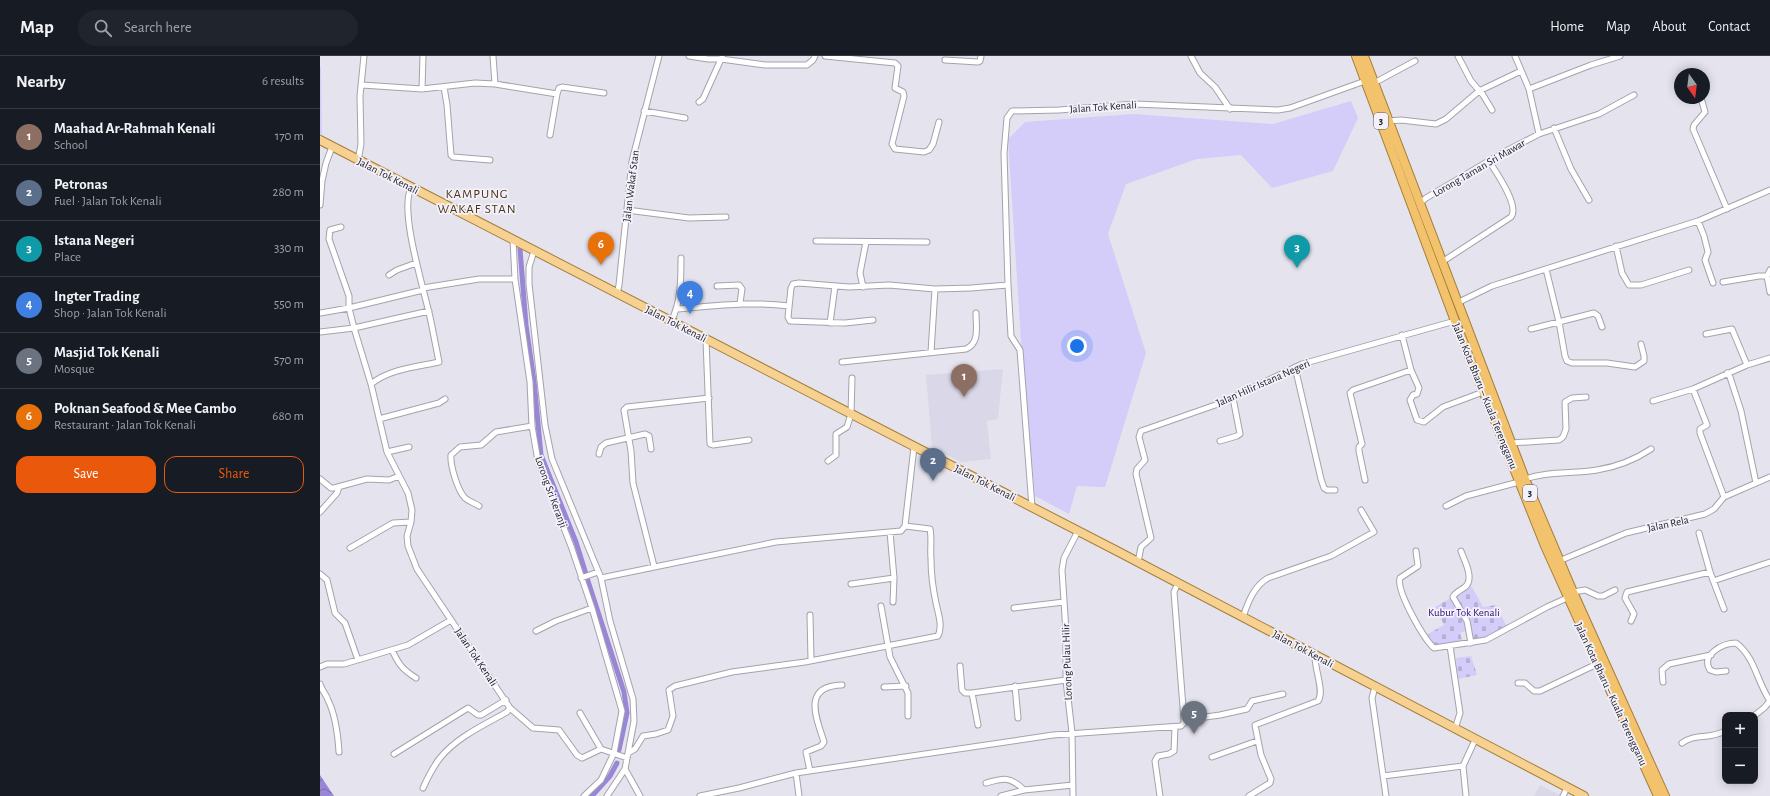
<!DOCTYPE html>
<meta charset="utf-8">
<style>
body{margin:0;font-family:"Alegreya Sans",sans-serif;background:#20242c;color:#f1f3f6}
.controls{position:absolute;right:12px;bottom:12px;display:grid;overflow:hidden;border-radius:8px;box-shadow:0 2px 10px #0003}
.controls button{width:36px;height:36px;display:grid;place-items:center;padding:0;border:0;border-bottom:1px solid #363941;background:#171b24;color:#f1f3f6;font:20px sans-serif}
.compass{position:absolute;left:1354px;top:12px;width:36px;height:36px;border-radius:50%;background:#171b24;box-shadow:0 2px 10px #0003;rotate:166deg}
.you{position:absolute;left:757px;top:290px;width:14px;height:14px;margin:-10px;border:3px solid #fff;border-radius:50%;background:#1a73e8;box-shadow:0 0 0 6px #1a73e833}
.badge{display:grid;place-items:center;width:26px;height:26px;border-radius:50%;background:#ea580c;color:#fff;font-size:13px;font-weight:700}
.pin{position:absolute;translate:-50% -33px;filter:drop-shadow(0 1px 2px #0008)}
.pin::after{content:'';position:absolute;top:21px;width:14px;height:12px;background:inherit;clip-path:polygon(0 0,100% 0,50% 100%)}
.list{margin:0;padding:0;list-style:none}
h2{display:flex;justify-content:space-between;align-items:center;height:52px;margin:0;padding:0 16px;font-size:17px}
h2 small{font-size:13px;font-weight:400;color:#9ea1a6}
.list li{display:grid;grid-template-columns:26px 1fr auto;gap:12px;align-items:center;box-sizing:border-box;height:56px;padding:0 16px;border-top:1px solid #363941}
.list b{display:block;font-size:15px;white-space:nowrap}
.list p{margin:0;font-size:13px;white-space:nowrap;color:#9ea1a6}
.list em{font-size:13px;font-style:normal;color:#9ea1a6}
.actions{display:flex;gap:8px;padding:12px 16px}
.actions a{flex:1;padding:9px 0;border:1px solid #ea580c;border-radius:12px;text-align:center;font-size:14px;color:#ea580c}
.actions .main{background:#ea580c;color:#fff}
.icon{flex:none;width:22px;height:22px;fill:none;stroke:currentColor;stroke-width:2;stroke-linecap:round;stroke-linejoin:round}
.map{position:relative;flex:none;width:1450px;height:740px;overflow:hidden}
header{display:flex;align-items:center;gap:24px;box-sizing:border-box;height:56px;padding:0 20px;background:#171b24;border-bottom:1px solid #363941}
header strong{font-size:19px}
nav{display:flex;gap:22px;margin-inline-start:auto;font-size:14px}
.search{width:280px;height:36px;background:#20242c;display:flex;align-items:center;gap:10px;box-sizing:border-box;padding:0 14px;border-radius:22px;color:#9ea1a6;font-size:15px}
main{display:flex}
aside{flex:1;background:#171b24}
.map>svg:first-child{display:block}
.built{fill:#dad7e8}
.grass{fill:#d4ccf9}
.cemetery{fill:url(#cemetery-stones)}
.water{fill:url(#water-waves)}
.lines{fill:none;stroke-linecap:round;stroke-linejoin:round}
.canal{stroke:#9986d6;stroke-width:5}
.minor-casing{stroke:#a4a2ac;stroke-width:7}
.primary-casing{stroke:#a57e39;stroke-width:10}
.trunk-casing{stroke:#a57e39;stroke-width:10}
.minor{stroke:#fff;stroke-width:5}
.primary{stroke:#f6d191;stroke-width:8}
.trunk{stroke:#f3c26c;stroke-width:8}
.labels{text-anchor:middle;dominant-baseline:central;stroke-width:3.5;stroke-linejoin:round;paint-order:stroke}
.shield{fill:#f3f1fb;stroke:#5c5b60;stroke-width:1}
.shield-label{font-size:10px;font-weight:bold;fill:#1b1b1e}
.street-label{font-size:11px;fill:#1b1b1e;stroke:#f3f1fb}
.park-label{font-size:11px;fill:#33096a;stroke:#f3f1fb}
.quarter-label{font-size:13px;letter-spacing:1px;fill:#49340f;stroke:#f3f1fb}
</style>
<header>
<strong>Map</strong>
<div class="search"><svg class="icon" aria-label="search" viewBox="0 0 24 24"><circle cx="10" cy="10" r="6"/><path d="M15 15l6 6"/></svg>Search here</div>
<nav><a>Home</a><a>Map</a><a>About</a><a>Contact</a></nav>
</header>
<main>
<aside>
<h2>Nearby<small>6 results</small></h2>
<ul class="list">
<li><span class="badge" style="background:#8d6e63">1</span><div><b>Maahad Ar-Rahmah Kenali</b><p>School</p></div><em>170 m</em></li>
<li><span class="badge" style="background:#5c6f8a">2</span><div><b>Petronas</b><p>Fuel · Jalan Tok Kenali</p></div><em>280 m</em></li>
<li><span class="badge" style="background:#0f9aa8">3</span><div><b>Istana Negeri</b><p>Place</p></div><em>330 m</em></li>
<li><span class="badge" style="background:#3f7fe0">4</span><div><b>Ingter Trading</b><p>Shop · Jalan Tok Kenali</p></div><em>550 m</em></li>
<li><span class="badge" style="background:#6b7280">5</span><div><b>Masjid Tok Kenali</b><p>Mosque</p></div><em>570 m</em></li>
<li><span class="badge" style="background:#e8710a">6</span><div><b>Poknan Seafood &amp; Mee Cambo</b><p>Restaurant · Jalan Tok Kenali</p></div><em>680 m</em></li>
</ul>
<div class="actions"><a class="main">Save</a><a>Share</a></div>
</aside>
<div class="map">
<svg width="1450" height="740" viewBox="0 0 1450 740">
<defs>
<pattern id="cemetery-stones" width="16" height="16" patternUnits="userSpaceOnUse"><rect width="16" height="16" fill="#d4ccf9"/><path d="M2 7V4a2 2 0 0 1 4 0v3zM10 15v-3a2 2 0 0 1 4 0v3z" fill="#b5afd5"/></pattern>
<pattern id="water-waves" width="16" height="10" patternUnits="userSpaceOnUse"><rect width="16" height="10" fill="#9986d6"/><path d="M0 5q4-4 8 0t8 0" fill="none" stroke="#7c6dad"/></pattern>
</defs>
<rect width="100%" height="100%" fill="#e5e4ee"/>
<path class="built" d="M683 313 678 363 667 365 671 403 641 406 612 391 606 319Z
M1220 729 1242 740H1214Z"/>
<path class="grass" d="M1031 45 1038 62 1013 115 952 132 921 99 877 103 806 128 788 178 826 297 785 431 757 430 749 458 715 440 701 285 688 83 705 66 813 58 953 68Z"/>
<path class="cemetery" d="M0 11H1L2 81 0 80Z
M1149 531H1152L1163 551 1176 549 1187 571 1166 582H1152L1148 574 1140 577 1142 584 1121 590 1114 588 1108 578 1124 569 1115 551Z
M1151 600 1157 619 1138 623 1136 602Z"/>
<path class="water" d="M0 719 14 740H0Z"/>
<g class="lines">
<path class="canal" d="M200 193 206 269 214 325 221 399 256 486 266 518
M267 522 304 636 307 657 299 694
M272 740 290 720 297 707"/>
<defs>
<path id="minor" d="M173 0 175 28
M369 0 388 3H401L445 9H487L493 4 495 0
M505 0 575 7 578 10 575 32 583 36 584 40 572 88 575 93 604 96 609 94 613 88 619 66
M871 0 880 17 895 31 910 53
M1138 0 1151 25 1163 39 1172 54
M1195 0 1209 33 1219 78
M625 4 658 6 660 5 661 0
M1054 27 1095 5
M42 29 102 33 155 27 175 28 237 38 239 32 242 31 284 37
M124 31 127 49 131 99 133 101 170 104
M102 33 103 0
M1209 33 1271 9 1300 0
M1381 42 1385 56 1374 69 1373 73 1407 153
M379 46 383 43 402 1
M324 55 365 62
M1069 65 1081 64 1116 68 1126 63 1159 35 1201 15
M1234 72 1251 113 1269 144
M230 79 237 38
M38 105 41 88 40 40 44 0
M1100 147 1106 142 1184 96 1219 78 1279 58 1314 39
M0 149 2 125 6 107 12 91
M307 154 369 162 406 161
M1378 165 1384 180 1388 196 1385 204 1393 227
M21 171 10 174 9 183 29 240V252L34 272 51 328 67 396 88 437 92 454 91 466 87 480 88 490 97 513 190 652 213 672 239 674 257 699 262 702 281 693 307 702
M193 184 195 223 210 326 212 370 218 405 251 490 272 552 236 565 216 575
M496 185 607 186
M1296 190 1302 217 1309 229H1321L1369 214
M214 195 209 211V228L225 369 232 403 281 522 290 565 313 643 314 665 305 713 287 740
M1122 206 1191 161C1200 150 1176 116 1169 105
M1226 213 1239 266 1245 300 1247 305 1252 307H1287L1315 311 1324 305V300L1321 288
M1450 214 1447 220 1450 236
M69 219 77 214 96 207
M1403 226 1439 220H1447
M397 230 419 229 422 233 420 247
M543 231 540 217 546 186
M103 232 159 223H195
M297 238 299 229 312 105 339 0
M1137 247 1172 230 1378 165 1450 134
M357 253C395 250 431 245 469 250
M0 257 29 252 103 234
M553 264 525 267 470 265 468 261 471 232 473 228 479 227 529 231 569 229 615 233 651 232 688 229
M351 266C361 246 361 224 361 202
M510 267 515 230
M1211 273 1274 257 1278 260 1282 271
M0 276 34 272 109 255
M1386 278 1412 273 1427 309
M1082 279 1091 314 1099 332 1097 338 1093 339 1090 344 1097 364 1104 366 1123 351 1163 336
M386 284 390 388 393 389 429 384
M611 296 615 233
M522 306 646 293C660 287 656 271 656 257
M975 311 1001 423 1004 432 1007 434H1015
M1407 317 1410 321 1421 355 1436 427
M51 328C70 313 96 311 119 306 116 291 113 275 110 261 104 233 79 155 91 132
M1373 333 1387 369 1380 373V377L1404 441
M1333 345 1373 333 1427 309 1450 302
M59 363 119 347 125 343
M900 385 917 380 920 378 913 342
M1191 387 1239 384 1243 381 1246 373 1245 346 1252 342 1266 341
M67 396 89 391
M279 398 281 391 286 387 325 378 329 380 331 393
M508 405 516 399V378L527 371 531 358 532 322
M0 423 11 432H14L47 423 69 424 79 420
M1205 423C1228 415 1253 418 1277 414 1296 411 1316 403 1331 393
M1045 424 1039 395V391L1042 388 1030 337 1033 334 1091 314
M159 450C155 447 149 446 145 442 138 435 130 410 131 399L140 391 161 389 176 376 212 370
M1126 450 1146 440 1199 426
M712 451 700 294 691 280 688 229 684 97 687 62 692 55 739 54 815 48 958 54 970 52 1045 25
M0 456 17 437 19 431
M570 476 574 522 573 546
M1379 477 1390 516 1404 553
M30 492 73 467 91 466
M1096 495 1098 510 1080 522C1076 535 1104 583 1114 592L1166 584 1227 551 1247 542
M1141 495C1144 504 1155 523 1145 531 1140 535 1135 536 1133 541L1147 565 1151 587
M1239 505 1306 477 1385 458 1394 453 1404 441 1450 421
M818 506 821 491 831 482 816 418 817 413 825 404 819 381 821 375 901 347 982 308 1135 265
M334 510 313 427 311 395 304 354 307 351 389 342
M0 518 7 524 15 557 25 567 38 604
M261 522 278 516
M281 522 456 486 581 475 585 470 594 391
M1393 525 1450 506
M531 528 574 522
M1253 536 1265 534 1278 540H1283L1295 534
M561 550 570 601 588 637V660
M694 552 744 546
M490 559 491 604
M923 561C928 546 934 530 948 522L1011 500 1054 476 1041 454
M1311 565 1314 558 1305 542 1307 536 1390 516
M1130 590 1140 657 1135 673
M72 594C79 609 82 613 96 622
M640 610 642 634 645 637H652
M0 611 7 608H24L88 589 131 564
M1406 615 1396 616 1390 614C1380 599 1403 587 1416 587 1435 601 1437 626 1450 645
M1343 626 1342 614 1349 608 1391 599
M1198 627H1205L1214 635H1220L1277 608
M0 628C2 635 6 638 8 644 16 660 18 680 19 696
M695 630 698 662
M564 631 586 630
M1055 631 1052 642 1066 740
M260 657 281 693
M1435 659 1444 652 1450 645
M864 664 900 659 927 653 932 645 963 638
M658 669 652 637 746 624
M1362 687C1375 677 1389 684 1405 675
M308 697 315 693 323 680 336 678 348 674 353 660 349 634 355 630 412 616 485 606 618 580C623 570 618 557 616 547 613 533 611 517 611 503 610 493 612 483 610 473L585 470
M74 698 148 652 158 659H161L186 644
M892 701 937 685
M305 713 320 740
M490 715 486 696 501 690 504 686C496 661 482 630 522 629
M476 717 479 740
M1063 720 1143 710
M666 727C684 722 690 720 704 734L753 729
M103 732C108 721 113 711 120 702 137 681 164 669 187 656L190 652
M264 740 281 724 294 697 302 655 272 552
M380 740 419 732 476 717 733 679 861 670 864 667V664L854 536 858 527
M681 740 704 734
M753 740 752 677 746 624V576L742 514 744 502 758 475
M840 740 835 705 838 700 849 698 854 695 855 671
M929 740 950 727 951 723 941 699 935 669 998 645C1005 636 994 612 995 599
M1146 740 1143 710 1155 684
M1243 740 1247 732"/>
<path id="primary" d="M0 84 797 495 1264 740"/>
<path id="trunk" d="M1036 0 1135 265 1225 490 1338 740
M1044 0 1205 423 1253 536 1345 740"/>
</defs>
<use href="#minor" class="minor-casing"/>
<use href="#primary" class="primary-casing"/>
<use href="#trunk" class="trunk-casing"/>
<use href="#minor" class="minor"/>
<use href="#primary" class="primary"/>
<use href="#trunk" class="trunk"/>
</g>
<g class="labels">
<g class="shield">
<rect x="1054" y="57" width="14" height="16" rx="3"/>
<rect x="1203" y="429" width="14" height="16" rx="3"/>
</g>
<g class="shield-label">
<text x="1061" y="65">3</text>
<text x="1210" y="437">3</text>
</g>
<g class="street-label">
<text transform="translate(783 51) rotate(-4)">Jalan Tok Kenali</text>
<text transform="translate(1159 112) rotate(-30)">Lorong Taman Sri Mawar</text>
<text transform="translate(68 120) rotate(27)">Jalan Tok Kenali</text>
<text transform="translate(311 130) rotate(-83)">Jalan Wakaf Stan</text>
<text transform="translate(356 268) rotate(27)">Jalan Tok Kenali</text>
<text transform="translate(943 327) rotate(-24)">Jalan Hilir Istana Negeri</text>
<text transform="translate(1165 340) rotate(68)">Jalan Kota Bharu – Kuala Terengganu</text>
<text transform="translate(665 427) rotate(27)">Jalan Tok Kenali</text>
<text transform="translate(231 436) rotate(70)">Lorong Sri Keranji</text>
<text transform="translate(1348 468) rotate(-12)">Jalan Rela</text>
<text transform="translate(983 593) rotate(28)">Jalan Tok Kenali</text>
<text transform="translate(156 601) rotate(56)">Jalan Tok Kenali</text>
<text transform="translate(747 606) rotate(-92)">Lorong Pulau Hilir</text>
<text transform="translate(1291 638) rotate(65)">Jalan Kota Bharu – Kuala Terengganu</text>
</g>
<g class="park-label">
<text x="1144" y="556">Kubur Tok Kenali</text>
</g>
<g class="quarter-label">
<text x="157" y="138">KAMPUNG<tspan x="157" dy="15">WAKAF STAN</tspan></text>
</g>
</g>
</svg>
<div class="controls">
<button>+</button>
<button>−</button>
</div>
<svg class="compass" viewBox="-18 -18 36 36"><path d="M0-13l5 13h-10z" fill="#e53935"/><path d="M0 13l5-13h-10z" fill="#9ea1a6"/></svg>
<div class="you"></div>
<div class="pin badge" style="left:644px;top:341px;background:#8d6e63">1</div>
<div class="pin badge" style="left:613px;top:425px;background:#5c6f8a">2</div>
<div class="pin badge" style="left:977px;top:212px;background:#0f9aa8">3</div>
<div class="pin badge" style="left:370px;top:258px;background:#3f7fe0">4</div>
<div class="pin badge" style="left:874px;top:678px;background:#6b7280">5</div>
<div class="pin badge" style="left:281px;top:209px;background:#e8710a">6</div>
</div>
</main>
